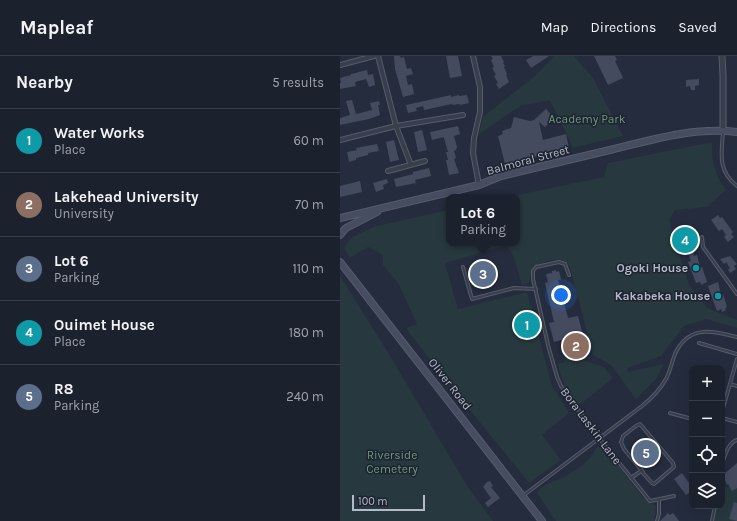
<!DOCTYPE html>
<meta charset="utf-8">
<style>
body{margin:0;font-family:Karla,sans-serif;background:#252936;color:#f1f3f6}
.controls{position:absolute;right:12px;bottom:12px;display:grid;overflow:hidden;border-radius:8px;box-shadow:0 4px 16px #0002}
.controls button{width:36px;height:36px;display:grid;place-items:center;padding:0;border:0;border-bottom:1px solid #3a3e4a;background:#1c212e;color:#f1f3f6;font:20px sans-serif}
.scale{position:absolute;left:12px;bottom:10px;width:73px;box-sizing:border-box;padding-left:4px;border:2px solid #b4bac8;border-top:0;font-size:11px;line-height:14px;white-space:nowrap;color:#b4bac8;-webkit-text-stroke:3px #1e2332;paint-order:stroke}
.you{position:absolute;left:221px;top:239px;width:14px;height:14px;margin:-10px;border:3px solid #fff;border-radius:50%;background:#1a73e8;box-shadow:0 0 0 6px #1a73e833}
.badge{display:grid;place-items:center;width:26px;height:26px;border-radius:50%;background:#d93025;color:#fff;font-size:13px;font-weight:700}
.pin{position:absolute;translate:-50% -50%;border:2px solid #fff;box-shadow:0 1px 4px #0006}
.popup{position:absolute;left:106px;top:138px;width:74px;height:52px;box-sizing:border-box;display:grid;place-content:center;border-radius:8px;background:#1c212e;filter:drop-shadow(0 1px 3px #0005);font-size:13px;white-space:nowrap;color:#a0a3aa}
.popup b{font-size:15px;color:#f1f3f6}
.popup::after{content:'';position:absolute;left:50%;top:100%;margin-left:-8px;border:8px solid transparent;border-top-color:#1c212e}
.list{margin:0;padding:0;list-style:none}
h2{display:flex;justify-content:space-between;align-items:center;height:52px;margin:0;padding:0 16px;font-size:17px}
h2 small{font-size:13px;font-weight:400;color:#a0a3aa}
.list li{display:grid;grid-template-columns:26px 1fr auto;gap:12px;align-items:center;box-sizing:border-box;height:64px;padding:0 16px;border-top:1px solid #3a3e4a}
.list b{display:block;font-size:15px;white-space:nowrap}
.list p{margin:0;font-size:13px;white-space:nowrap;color:#a0a3aa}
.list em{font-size:13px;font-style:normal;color:#a0a3aa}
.icon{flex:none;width:22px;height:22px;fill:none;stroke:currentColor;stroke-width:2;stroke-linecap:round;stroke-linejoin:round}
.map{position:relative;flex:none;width:397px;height:465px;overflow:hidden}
header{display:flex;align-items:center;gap:24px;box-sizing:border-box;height:56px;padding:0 20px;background:#1c212e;border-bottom:1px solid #3a3e4a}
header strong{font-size:19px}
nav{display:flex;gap:22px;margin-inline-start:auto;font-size:14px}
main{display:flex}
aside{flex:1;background:#1c212e}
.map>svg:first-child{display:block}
.green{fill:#27383e}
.building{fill:#444b5f}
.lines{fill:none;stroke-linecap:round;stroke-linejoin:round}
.service-casing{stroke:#575c6b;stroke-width:4}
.minor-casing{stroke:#575c6b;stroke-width:6}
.tertiary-casing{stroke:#575c6b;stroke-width:7}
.secondary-casing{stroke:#575c6b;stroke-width:8}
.service{stroke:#393e4d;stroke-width:2}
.minor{stroke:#393e4d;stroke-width:4}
.tertiary{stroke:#393e4d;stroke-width:5}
.secondary{stroke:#474d60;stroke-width:6}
.culture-dot{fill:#0f9aa8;stroke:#1e2332;stroke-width:1.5}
.labels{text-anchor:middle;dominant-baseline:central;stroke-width:3;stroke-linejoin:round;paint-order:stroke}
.park-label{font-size:12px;fill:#6c997c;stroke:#1e2332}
.street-label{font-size:12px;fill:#b4bac8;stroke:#1e2332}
.poi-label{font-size:12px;font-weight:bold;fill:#b4bac8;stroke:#1e2332;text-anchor:end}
</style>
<header>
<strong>Mapleaf</strong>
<nav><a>Map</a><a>Directions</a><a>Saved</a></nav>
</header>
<main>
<aside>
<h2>Nearby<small>5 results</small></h2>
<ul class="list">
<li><span class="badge" style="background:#0f9aa8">1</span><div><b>Water Works</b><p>Place</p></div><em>60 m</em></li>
<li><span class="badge" style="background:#8d6e63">2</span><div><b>Lakehead University</b><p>University</p></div><em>70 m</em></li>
<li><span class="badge" style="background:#5c6f8a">3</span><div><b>Lot 6</b><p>Parking</p></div><em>110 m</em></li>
<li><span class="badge" style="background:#0f9aa8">4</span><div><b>Ouimet House</b><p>Place</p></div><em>180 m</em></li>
<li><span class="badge" style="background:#5c6f8a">5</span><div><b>R8</b><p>Parking</p></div><em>240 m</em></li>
</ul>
</aside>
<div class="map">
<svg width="397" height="465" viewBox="0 0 397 465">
<rect width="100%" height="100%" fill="#252c3d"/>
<path class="green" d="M215 0H234L253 22 283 80 233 92 210 44 180 50 139 78 143 61 196 19Z
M372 86C372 106 374 117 386 134L367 151 335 154 330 163 331 171 349 229 367 252 397 264V272L366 263 344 270 321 300 288 312 287 316 324 308 316 323 296 343 271 309 253 299 230 211C223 197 204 207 192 210L189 227 182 229 174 202 167 189 105 207 118 253 187 236 212 330 229 357 202 379 221 404 189 427 99 316 66 272 77 268 58 227 43 209V199L28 191 10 202 4 192 12 181 36 170 109 154V187H177V141H168L264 121 268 107Z
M0 220 49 298 126 428 153 465H0Z
M223 297 264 311 273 322 241 348H237C227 335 221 325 218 308L225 306Z
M257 391H261L264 392 302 440 314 449 316 451 314 465H216L197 437C202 428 215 425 224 421 233 416 244 409 250 402 253 398 254 394 257 391Z
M397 425V465H372L375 450H382V435Z"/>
<path class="building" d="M54 0H60L61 2 64 1 67 13 71 12 73 18 66 20 68 29 72 28 74 38 63 41 55 13Z
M106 0H118L122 20 110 22Z
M151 0H161L164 6 163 7 165 10 164 11 167 18 166 19 169 26 159 33 156 28 158 27 154 20 156 19 152 12 154 11 151 4 153 3Z
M193 0H209L191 12 186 4Z
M254 0H275L277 4 275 5 283 22 268 29Z
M27 14 28 19 33 18 35 29 29 31 26 23 15 26 16 30 0 33V27H1L0 22 11 19V18Z
M359 23V29L355 30V34H351L350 30 346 31V24Z
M111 39V41L119 39V40L127 39 129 47 120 49V48L112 49V48L84 54 83 50 76 52 77 55 68 57 66 49Z
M12 44 16 58 32 54 30 47 39 45 40 49H38L40 59 29 63 0 69V62L10 59 6 45Z
M206 53 214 62 205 71 199 66 203 84 226 78 229 92 165 108 158 80 163 78 162 75 171 72 174 61 190 65 194 64Z
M118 70 120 78 114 80 117 91 116 94 114 95 116 102 114 103 119 117 109 119 106 104H108L106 96H108L104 82V81L92 84 90 76Z
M82 74 87 94 78 96 74 76Z
M54 84 59 104 50 106 46 86Z
M37 88 39 95 28 97V99L16 102V104L9 106 7 96 17 94 16 92Z
M89 112 91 120 75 124 76 127 56 131 54 123 73 118V116Z
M47 123 48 127 43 129 44 133 36 136 33 127Z
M20 125 22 136 0 141V130Z
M378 159 380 162 382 161 393 176 391 178 394 181 388 186 384 181 386 179 382 173 379 175 371 164Z
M346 170 348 183 350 182 354 200 357 199 360 211H362L367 226 361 229 360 226 356 227 348 206 351 205 348 197H345L344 193 342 194 340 186 337 177 340 176 339 172Z
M390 200 397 208 394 210 396 213 390 217 388 214 390 212 386 206 384 208 380 203Z
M216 214V216L219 215 221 223 218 224 228 262 238 260 243 279 245 278 244 294H223L221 284 214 286 209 267 214 266 205 227 208 226 206 218 212 217V215Z
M378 226 381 239 383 238 387 251 385 252 386 254 382 256 381 253 377 255 368 230Z
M397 407V432L392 435 388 428 387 429 383 419Z
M342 417 352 431V435L346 439 334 423Z
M150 425 153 430 151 431 160 442 148 451 145 447 151 442 143 431 147 426Z
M394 446 397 447V465L389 463Z
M328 457 330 459 333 457 339 465H320Z"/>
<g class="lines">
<defs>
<path id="service" d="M383 77C381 99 378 115 397 130
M362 181 363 191 397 238
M123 211 132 243 174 232 196 233
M229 219 225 208 219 206 196 211 193 215V223L208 289 217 321 221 330 255 377 310 445 334 440
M359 287 397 298
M390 328 397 330
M382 356 397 303
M330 357 352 363
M382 362 397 366
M382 408C385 399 388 387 397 384
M291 422 301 415 312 427 314 428 334 411 333 407 300 368 296 370 283 380 281 386 284 393 303 416
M184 439 302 350C312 342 320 334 326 323 331 314 332 303 337 294 351 269 374 275 397 281
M317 465 319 458V443
M372 465 375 450"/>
<path id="minor" d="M38 0 56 70 71 109
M133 0 140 31V56L134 82 133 97 139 129
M0 9 34 0
M0 84 56 70 123 59
M48 115 85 105"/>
<path id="tertiary" d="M382 0 383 19V74"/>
<path id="secondary" d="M0 162 139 129 161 120C199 111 236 102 274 93 314 83 355 71 397 76
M0 179 6 172 37 156
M0 206 202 465"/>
</defs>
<use href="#service" class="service-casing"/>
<use href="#minor" class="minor-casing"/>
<use href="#tertiary" class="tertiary-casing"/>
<use href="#secondary" class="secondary-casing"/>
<use href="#service" class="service"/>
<use href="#minor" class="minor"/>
<use href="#tertiary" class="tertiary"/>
<use href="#secondary" class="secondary"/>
</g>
<g class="culture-dot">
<circle cx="356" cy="212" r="4"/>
<circle cx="378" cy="240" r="4"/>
</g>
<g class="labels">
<g class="park-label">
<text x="247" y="63">Academy Park</text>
<text x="52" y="399">Riverside<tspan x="52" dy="14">Cemetery</tspan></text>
</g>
<g class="street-label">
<text transform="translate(188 104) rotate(-15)">Balmoral Street</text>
<text transform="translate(110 328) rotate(52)">Oliver Road</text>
<text transform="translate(251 370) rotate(53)">Bora Laskin Lane</text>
</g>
<g class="poi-label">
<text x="348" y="212">Ogoki House</text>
<text x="370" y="240">Kakabeka House</text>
</g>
</g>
</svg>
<div class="controls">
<button>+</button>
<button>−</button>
<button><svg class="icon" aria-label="locate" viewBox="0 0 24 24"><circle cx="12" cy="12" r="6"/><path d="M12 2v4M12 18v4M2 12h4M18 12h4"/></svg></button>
<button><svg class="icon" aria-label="layers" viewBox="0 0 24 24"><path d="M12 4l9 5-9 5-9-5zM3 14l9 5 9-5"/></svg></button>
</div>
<div class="scale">100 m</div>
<div class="you"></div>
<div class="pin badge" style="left:187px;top:269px;background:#0f9aa8">1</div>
<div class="pin badge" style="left:236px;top:290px;background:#8d6e63">2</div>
<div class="pin badge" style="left:143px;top:218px;background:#5c6f8a">3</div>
<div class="popup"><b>Lot 6</b>Parking</div>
<div class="pin badge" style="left:345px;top:184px;background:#0f9aa8">4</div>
<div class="pin badge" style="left:306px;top:397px;background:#5c6f8a">5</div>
</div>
</main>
